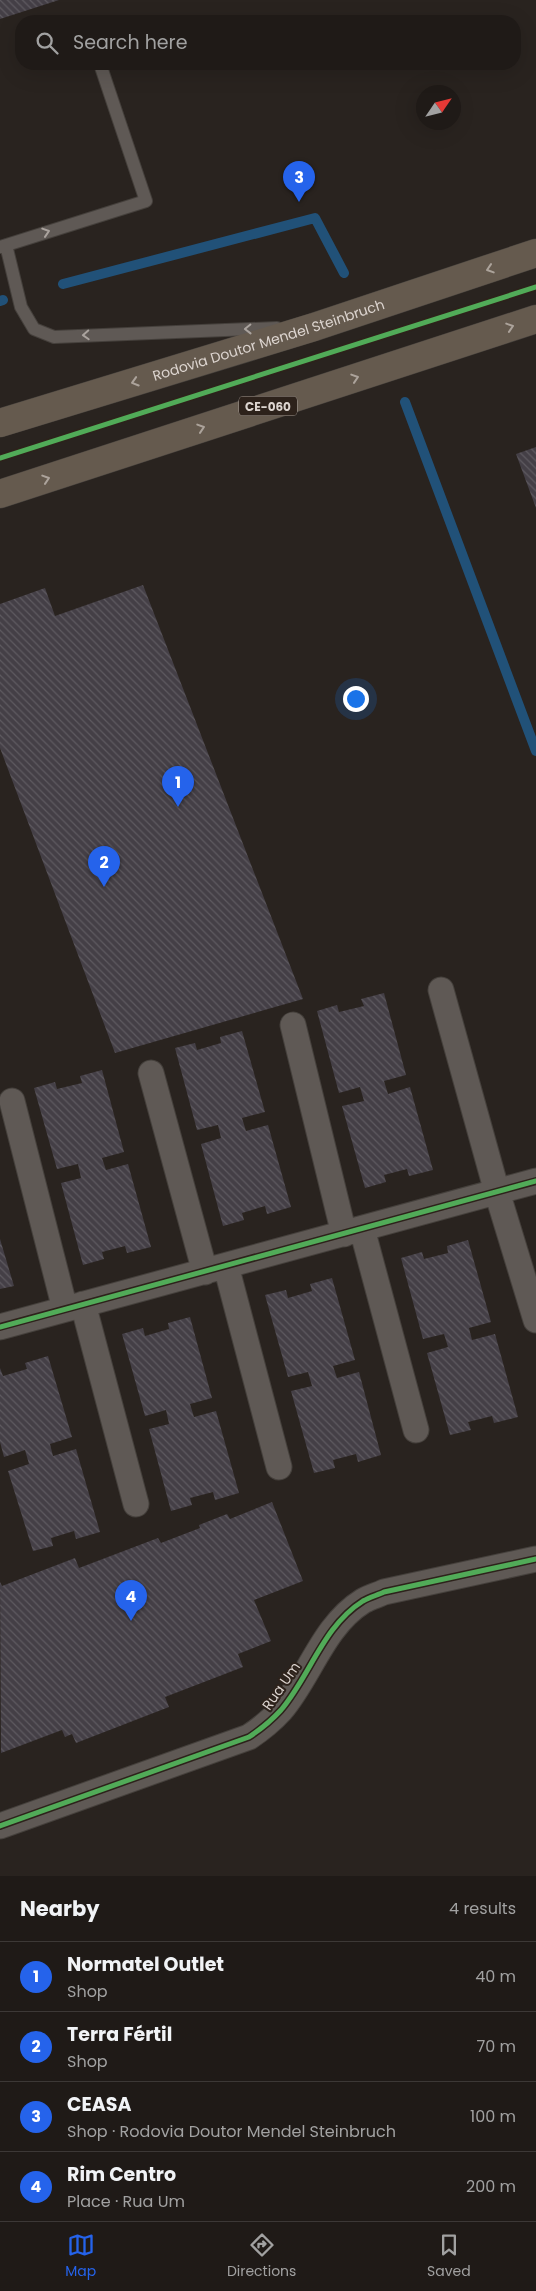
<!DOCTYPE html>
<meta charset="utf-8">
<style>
body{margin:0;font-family:Poppins,sans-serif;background:#2c2724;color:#f1f3f6}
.compass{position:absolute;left:416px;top:85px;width:45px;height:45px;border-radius:50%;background:#1f1a17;box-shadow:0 5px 20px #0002;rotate:55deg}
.you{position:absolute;left:355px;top:698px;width:18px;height:18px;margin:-12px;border:4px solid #fff;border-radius:50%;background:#1a73e8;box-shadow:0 0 0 8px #1a73e833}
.badge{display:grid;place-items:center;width:32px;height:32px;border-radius:50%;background:#2563eb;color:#fff;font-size:16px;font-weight:700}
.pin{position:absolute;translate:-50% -41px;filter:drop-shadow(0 1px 2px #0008)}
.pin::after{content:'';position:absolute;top:26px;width:18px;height:15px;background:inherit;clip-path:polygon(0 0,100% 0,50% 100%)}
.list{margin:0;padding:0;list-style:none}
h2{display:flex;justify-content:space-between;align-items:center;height:65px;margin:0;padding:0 20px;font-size:21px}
h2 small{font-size:16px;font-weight:400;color:#a1a1a1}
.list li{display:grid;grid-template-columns:32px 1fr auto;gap:15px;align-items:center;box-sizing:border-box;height:70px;padding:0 20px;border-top:1px solid #3c3836}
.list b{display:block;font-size:19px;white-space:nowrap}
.list p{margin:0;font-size:16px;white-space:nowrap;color:#a1a1a1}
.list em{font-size:16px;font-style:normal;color:#a1a1a1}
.icon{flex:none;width:28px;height:28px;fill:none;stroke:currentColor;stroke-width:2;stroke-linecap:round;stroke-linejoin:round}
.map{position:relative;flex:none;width:536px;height:1876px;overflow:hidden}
.search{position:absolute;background:#1f1a17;box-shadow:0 5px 20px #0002;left:15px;right:15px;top:15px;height:55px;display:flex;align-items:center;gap:12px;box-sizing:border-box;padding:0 18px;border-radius:20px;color:#a1a1a1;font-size:19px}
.sheet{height:345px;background:#1f1a17}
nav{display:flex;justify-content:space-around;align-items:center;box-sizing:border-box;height:70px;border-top:1px solid #3c3836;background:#1f1a17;font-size:14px;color:#a1a1a1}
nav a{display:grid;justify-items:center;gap:2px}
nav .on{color:#2563eb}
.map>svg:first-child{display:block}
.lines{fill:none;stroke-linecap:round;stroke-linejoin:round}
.stream{stroke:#215178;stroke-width:10}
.building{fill:url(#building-back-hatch)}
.lane-casing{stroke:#45403c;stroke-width:14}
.street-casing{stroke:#45403c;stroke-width:27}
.highway-casing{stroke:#45403c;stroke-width:29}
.lane{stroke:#5f5955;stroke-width:12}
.street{stroke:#5f5955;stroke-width:25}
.highway{stroke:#655a4e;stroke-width:28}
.cycleway-casing{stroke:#2d221b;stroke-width:8}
.cycleway{stroke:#51ab58;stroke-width:5}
.oneway{stroke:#aaa39e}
.oneway2{stroke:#aca39b}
.labels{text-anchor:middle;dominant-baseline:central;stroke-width:4;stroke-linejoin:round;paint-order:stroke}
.shield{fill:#2d221b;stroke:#a89f99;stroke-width:1}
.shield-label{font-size:12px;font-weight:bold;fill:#dcd4cf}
.street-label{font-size:14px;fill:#dcd4cf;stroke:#2d221b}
</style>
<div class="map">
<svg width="536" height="1876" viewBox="0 0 536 1876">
<defs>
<pattern id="building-back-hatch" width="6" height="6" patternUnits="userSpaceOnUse" patternTransform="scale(1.25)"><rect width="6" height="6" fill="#443f46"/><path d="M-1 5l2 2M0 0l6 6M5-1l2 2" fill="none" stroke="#5e5a60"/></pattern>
</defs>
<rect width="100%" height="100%" fill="#29231f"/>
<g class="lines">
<path class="stream" d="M63 284 315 218 344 273
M0 301 3 300
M405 402 536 751"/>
</g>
<path class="building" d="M0 0H59L0 19Z
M536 447V508L516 454Z
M143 585 303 999 115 1053 0 748V604L45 588 55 616Z
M384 993 406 1075 384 1081 388 1094 410 1087 433 1170 409 1176 407 1169 384 1175 386 1182 365 1188 342 1106 364 1101 360 1087 339 1093 317 1011 337 1005 339 1012 364 1006 361 999Z
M242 1031 265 1112 242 1118 246 1131 268 1125 291 1207 267 1214 265 1206 242 1213 244 1220 223 1226 201 1144 221 1138 218 1125 197 1130 175 1048 195 1043 197 1050 221 1043 220 1037Z
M102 1070 124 1152 102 1158 106 1170 128 1164 151 1247 127 1253 125 1246 102 1252 104 1259 83 1265 61 1183 81 1178 78 1164 57 1169 34 1088 55 1082 57 1089 82 1083 80 1076Z
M0 1239 14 1286 0 1289Z
M468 1240 491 1322 469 1328 472 1340 495 1334 518 1417 494 1423 492 1416 468 1422 471 1430 450 1435 427 1353 448 1347 444 1334 423 1339 401 1258 422 1252 424 1259 448 1253 447 1246Z
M332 1278 355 1360 333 1366 337 1378 359 1372 381 1455 358 1462 356 1454 333 1460 335 1468 314 1473 291 1391 312 1386 308 1372 288 1377 265 1295 286 1290 288 1298 312 1291 310 1284Z
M190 1317 212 1398 190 1404 194 1417 216 1411 239 1493 215 1500 213 1492 190 1498 192 1505 171 1511 149 1429 169 1424 166 1410 145 1416 122 1334 143 1328 145 1336 169 1329 168 1323Z
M48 1356 72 1437 50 1444 53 1456 76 1449 100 1532 76 1539 74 1531 51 1538 53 1546 33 1551 8 1471 29 1464 25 1450 4 1457 0 1442V1368L3 1376 27 1369 25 1363Z
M272 1502 303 1581 254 1600 271 1641 238 1654 243 1667 165 1697 169 1707 76 1743 72 1734 65 1737 62 1730 1 1753 0 1582 2 1586 75 1558 79 1568 158 1538 161 1543 200 1528 199 1525 227 1514 230 1519Z"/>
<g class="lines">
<defs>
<path id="lane" d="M6 245 21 307 34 329 54 337 277 328
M0 247 146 201 100 64"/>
<path id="street" d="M441 990 497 1192 536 1320
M293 1025 344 1234
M151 1073 205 1272
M12 1101 65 1309
M362 1229 416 1430
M226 1266 279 1467
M83 1304 136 1504
M0 1327 536 1181
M0 1826 249 1737C261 1729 271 1721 281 1710 310 1676 323 1626 363 1601 370 1597 378 1595 384 1592L536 1559"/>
<g id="highway">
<path id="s1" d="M0 423 314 327 536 253"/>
<path d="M0 494 536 319"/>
</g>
</defs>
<use href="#lane" class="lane-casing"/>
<use href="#street" class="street-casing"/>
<use href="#highway" class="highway-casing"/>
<use href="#lane" class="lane"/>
<use href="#street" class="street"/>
<use href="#highway" class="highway"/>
<defs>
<path id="cycleway" d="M0 458 536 287
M0 1327 536 1181
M0 1826 249 1737C261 1729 271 1721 281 1710 310 1676 323 1626 363 1601 370 1597 378 1595 384 1592L536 1559"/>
</defs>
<use href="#cycleway" class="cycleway-casing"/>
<use href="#cycleway" class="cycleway"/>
</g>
<defs><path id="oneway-chevron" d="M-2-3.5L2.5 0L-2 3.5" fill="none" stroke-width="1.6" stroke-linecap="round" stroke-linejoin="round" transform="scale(1.25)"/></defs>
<g class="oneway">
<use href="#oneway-chevron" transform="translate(46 232) rotate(-18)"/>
<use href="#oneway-chevron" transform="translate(248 329) rotate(179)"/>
<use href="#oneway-chevron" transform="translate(86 335) rotate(177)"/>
</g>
<g class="oneway2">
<use href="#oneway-chevron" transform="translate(490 269) rotate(162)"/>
<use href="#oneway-chevron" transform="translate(510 327) rotate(-18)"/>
<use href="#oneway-chevron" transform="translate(355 378) rotate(-18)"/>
<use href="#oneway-chevron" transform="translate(135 382) rotate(163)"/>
<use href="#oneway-chevron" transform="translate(201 428) rotate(-18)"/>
<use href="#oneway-chevron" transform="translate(46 479) rotate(-18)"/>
</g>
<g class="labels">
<rect class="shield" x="239" y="396.5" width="58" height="19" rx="4"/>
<g class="shield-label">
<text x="268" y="406">CE-060</text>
</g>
<g class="street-label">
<text stroke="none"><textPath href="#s1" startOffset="281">Rodovia Doutor Mendel Steinbruch</textPath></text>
<text transform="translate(281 1686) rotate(-55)">Rua Um</text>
</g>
</g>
</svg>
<svg class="compass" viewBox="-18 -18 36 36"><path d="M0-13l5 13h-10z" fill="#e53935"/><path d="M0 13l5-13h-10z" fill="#a1a1a1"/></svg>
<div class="you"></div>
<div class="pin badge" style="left:178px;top:807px">1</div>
<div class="pin badge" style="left:104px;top:887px">2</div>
<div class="pin badge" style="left:299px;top:202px">3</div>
<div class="pin badge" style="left:131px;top:1621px">4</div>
<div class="search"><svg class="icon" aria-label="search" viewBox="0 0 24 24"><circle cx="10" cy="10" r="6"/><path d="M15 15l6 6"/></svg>Search here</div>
</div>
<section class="sheet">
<h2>Nearby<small>4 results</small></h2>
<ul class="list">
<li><span class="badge">1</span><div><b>Normatel Outlet</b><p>Shop</p></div><em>40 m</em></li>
<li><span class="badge">2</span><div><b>Terra Fértil</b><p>Shop</p></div><em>70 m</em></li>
<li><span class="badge">3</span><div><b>CEASA</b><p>Shop · Rodovia Doutor Mendel Steinbruch</p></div><em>100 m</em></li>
<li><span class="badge">4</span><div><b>Rim Centro</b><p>Place · Rua Um</p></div><em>200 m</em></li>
</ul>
</section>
<nav>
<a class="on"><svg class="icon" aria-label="map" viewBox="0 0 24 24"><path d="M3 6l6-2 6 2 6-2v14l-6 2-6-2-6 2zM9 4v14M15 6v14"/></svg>Map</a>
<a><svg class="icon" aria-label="directions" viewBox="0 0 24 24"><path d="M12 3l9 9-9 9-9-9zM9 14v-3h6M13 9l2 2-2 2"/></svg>Directions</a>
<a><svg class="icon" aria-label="saved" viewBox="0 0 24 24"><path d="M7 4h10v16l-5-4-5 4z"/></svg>Saved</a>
</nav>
